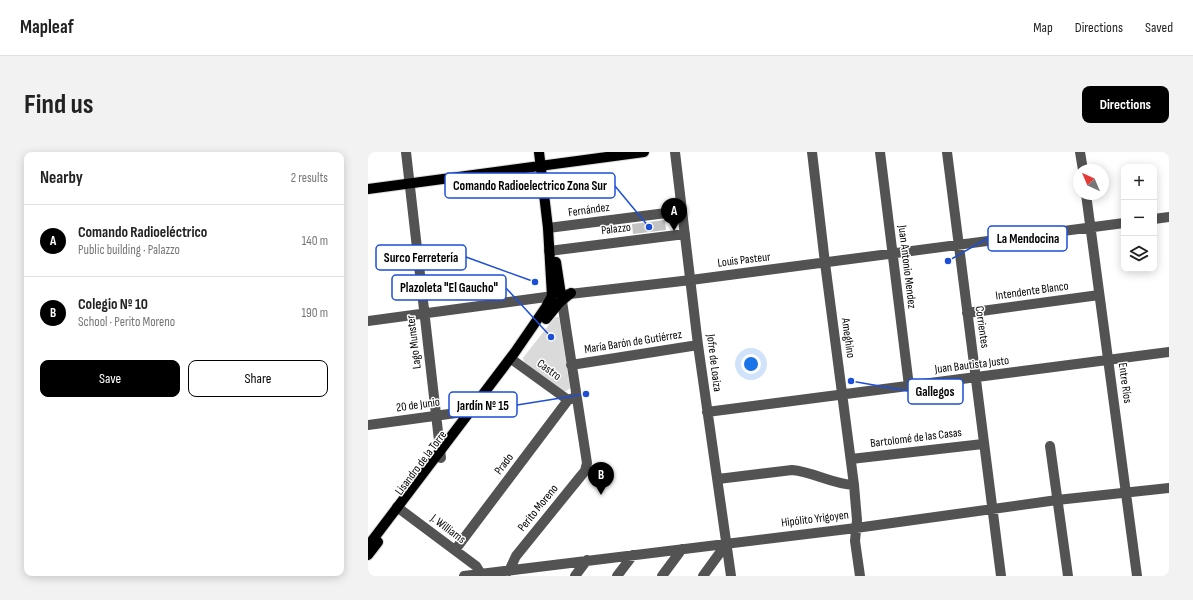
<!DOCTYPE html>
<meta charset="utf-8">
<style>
body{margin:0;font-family:"Sofia Sans Condensed",sans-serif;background:#f2f2f2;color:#222}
.controls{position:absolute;right:12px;top:12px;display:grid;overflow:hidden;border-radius:8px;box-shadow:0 2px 10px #0003}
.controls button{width:36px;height:36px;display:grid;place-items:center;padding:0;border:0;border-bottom:1px solid #e0e0e0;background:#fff;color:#222;font:20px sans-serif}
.compass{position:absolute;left:705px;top:12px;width:36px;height:36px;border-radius:50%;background:#fff;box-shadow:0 2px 10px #0003;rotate:316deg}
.you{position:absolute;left:383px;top:212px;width:14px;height:14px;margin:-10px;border:3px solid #fff;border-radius:50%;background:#1a73e8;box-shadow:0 0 0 6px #1a73e833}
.badge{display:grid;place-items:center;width:26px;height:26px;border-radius:50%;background:#000;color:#fff;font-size:13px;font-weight:700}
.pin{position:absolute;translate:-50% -33px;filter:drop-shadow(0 1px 2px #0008)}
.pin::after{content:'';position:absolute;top:21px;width:14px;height:12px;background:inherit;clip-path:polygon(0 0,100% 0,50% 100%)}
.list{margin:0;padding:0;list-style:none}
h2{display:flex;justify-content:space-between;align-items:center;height:52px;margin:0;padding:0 16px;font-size:17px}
h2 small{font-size:13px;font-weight:400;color:#767676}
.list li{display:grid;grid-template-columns:26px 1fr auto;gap:12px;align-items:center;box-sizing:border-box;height:72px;padding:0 16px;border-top:1px solid #e0e0e0}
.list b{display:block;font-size:15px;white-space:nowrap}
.list p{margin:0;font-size:13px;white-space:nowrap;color:#767676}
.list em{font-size:13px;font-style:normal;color:#767676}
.actions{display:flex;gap:8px;padding:12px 16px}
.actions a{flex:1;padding:9px 0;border:1px solid #000;border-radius:8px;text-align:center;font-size:14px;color:#000}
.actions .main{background:#000;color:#fff}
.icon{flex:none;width:22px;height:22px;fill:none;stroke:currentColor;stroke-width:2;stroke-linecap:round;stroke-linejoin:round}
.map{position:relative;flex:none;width:801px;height:424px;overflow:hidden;border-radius:8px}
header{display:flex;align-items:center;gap:24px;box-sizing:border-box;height:56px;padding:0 20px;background:#fff;border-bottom:1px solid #e0e0e0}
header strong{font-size:19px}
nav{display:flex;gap:22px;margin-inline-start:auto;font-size:14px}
.intro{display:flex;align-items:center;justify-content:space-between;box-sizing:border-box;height:96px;padding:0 24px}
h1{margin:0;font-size:28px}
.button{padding:10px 18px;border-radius:8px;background:#000;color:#fff;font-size:14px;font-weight:700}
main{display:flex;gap:24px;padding:0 24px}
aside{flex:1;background:#fff;border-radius:8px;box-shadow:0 2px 10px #0003}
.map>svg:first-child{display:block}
.green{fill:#dadada}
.building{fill:#c3c3c3}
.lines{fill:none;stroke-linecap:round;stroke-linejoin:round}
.major-casing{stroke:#dbdbdb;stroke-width:12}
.minor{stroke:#535353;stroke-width:10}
.major{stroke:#000;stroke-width:10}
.labels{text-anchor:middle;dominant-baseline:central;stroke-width:3;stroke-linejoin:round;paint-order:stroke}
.street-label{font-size:12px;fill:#000;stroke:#fff}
.leader{fill:none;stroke:#1d4ed8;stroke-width:1.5}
.callout-dot{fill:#1d4ed8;stroke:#fff;stroke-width:1.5}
.callout{fill:#fff;stroke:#1d4ed8;stroke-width:1.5}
.callout-label{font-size:13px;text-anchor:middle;font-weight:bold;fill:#000}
</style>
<header>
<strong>Mapleaf</strong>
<nav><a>Map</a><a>Directions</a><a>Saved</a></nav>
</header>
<div class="intro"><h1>Find us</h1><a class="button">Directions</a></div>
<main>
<aside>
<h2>Nearby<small>2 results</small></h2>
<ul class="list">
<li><span class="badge">A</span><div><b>Comando Radioeléctrico</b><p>Public building · Palazzo</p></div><em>140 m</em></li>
<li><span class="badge">B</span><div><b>Colegio Nº 10</b><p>School · Perito Moreno</p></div><em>190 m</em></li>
</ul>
<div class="actions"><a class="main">Save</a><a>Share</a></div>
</aside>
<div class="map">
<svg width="801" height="424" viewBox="0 0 801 424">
<rect width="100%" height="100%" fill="#fff"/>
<path class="green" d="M187 165H191L202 236 198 239H194L156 210 155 206Z"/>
<path class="building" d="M297 68 298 78 265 82 264 72Z"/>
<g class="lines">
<defs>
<path id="major" d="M0 37 276 0
M188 110 193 143
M178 167 191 151 203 141
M0 394 147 200 178 155 184 144 180 76 171 0
M0 403 10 390"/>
</defs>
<use href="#major" class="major-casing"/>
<path class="minor" d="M38 0 73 306
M307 0 330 193 363 424
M444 0 457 111 486 333 489 368 487 389 492 424
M512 0 541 234
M579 0 633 424
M712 0 715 18
M718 42 769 424
M786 67 801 65
M180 76 314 59
M181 99 317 82
M599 161 731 143
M0 169 193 143 323 128 756 71
M146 209 200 248
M203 213 330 193
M339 260 801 200
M0 273 103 259
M682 294 700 424
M483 307 615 292
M350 327 424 318C446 320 464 332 486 333
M29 355 108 414 113 422V424
M87 398 200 248 208 245
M141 419 148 404 212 325 217 319 219 311 193 143
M96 424 488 376 689 348 801 336
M207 424 219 408
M249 424 265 403
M294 424 314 397
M335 424 359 391"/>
<use href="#major" class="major"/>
</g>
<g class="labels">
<g class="street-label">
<text transform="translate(221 58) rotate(-8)">Fernández</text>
<text transform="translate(248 77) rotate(-7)">Palazzo</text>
<text transform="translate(376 108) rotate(-7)">Louis Pasteur</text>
<text transform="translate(539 115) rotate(83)">Juan Antonio Mendez</text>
<text transform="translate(664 139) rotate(-8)">Intendente Blanco</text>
<text transform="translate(614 175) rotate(82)">Corrientes</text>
<text transform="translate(480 186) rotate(82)">Ameghino</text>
<text transform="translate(46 190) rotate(-97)">Lago Munster</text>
<text transform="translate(265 190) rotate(-9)">María Barón de Gutiérrez</text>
<text transform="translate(346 211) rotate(83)">Jofre de Loaiza</text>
<text transform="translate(604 213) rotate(-7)">Juan Bautista Justo</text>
<text transform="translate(181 218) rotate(36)">Castro</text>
<text transform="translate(757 231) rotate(82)">Entre Ríos</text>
<text transform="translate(50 253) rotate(-8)">20 de Junio</text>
<text transform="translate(548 286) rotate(-7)">Bartolomé de las Casas</text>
<text transform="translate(53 311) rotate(-53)">Lisandro de la Torre</text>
<text transform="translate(136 312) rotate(-53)">Prado</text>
<text transform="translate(170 356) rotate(-51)">Perito Moreno</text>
<text transform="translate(447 367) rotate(-7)">Hipólito Yrigoyen</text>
<text transform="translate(80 377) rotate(37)">J. Williams</text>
</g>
</g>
<path class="leader" d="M281 75L247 34M580 109L620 86M167 130L98 105M183 185L138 136M483 229L540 239M218 242L149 253"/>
<g class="callout-dot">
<circle cx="281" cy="75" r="4"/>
<circle cx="580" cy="109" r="4"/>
<circle cx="167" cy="130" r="4"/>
<circle cx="183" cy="185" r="4"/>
<circle cx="483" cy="229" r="4"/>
<circle cx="218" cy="242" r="4"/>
</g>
<g class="callout">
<rect x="77" y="21" width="170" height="25" rx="4"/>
<rect x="620" y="74" width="79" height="25" rx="4"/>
<rect x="8" y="93" width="90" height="25" rx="4"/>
<rect x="24" y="123" width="114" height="25" rx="4"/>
<rect x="540" y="227" width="55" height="25" rx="4"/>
<rect x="81" y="240" width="68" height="25" rx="4"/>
</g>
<g class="callout-label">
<text x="162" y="38">Comando Radioelectrico Zona Sur</text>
<text x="660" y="91">La Mendocina</text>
<text x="53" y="110">Surco Ferretería</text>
<text x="81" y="140">Plazoleta "El Gaucho"</text>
<text x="567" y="244">Gallegos</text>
<text x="115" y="258">Jardín Nº 15</text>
</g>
</svg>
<div class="controls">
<button>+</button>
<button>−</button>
<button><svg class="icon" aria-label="layers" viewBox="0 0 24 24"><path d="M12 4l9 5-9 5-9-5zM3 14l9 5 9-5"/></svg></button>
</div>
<svg class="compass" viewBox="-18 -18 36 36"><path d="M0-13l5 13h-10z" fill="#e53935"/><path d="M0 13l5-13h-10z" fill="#767676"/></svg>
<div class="you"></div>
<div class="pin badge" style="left:306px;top:79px">A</div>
<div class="pin badge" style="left:233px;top:343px">B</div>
</div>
</main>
